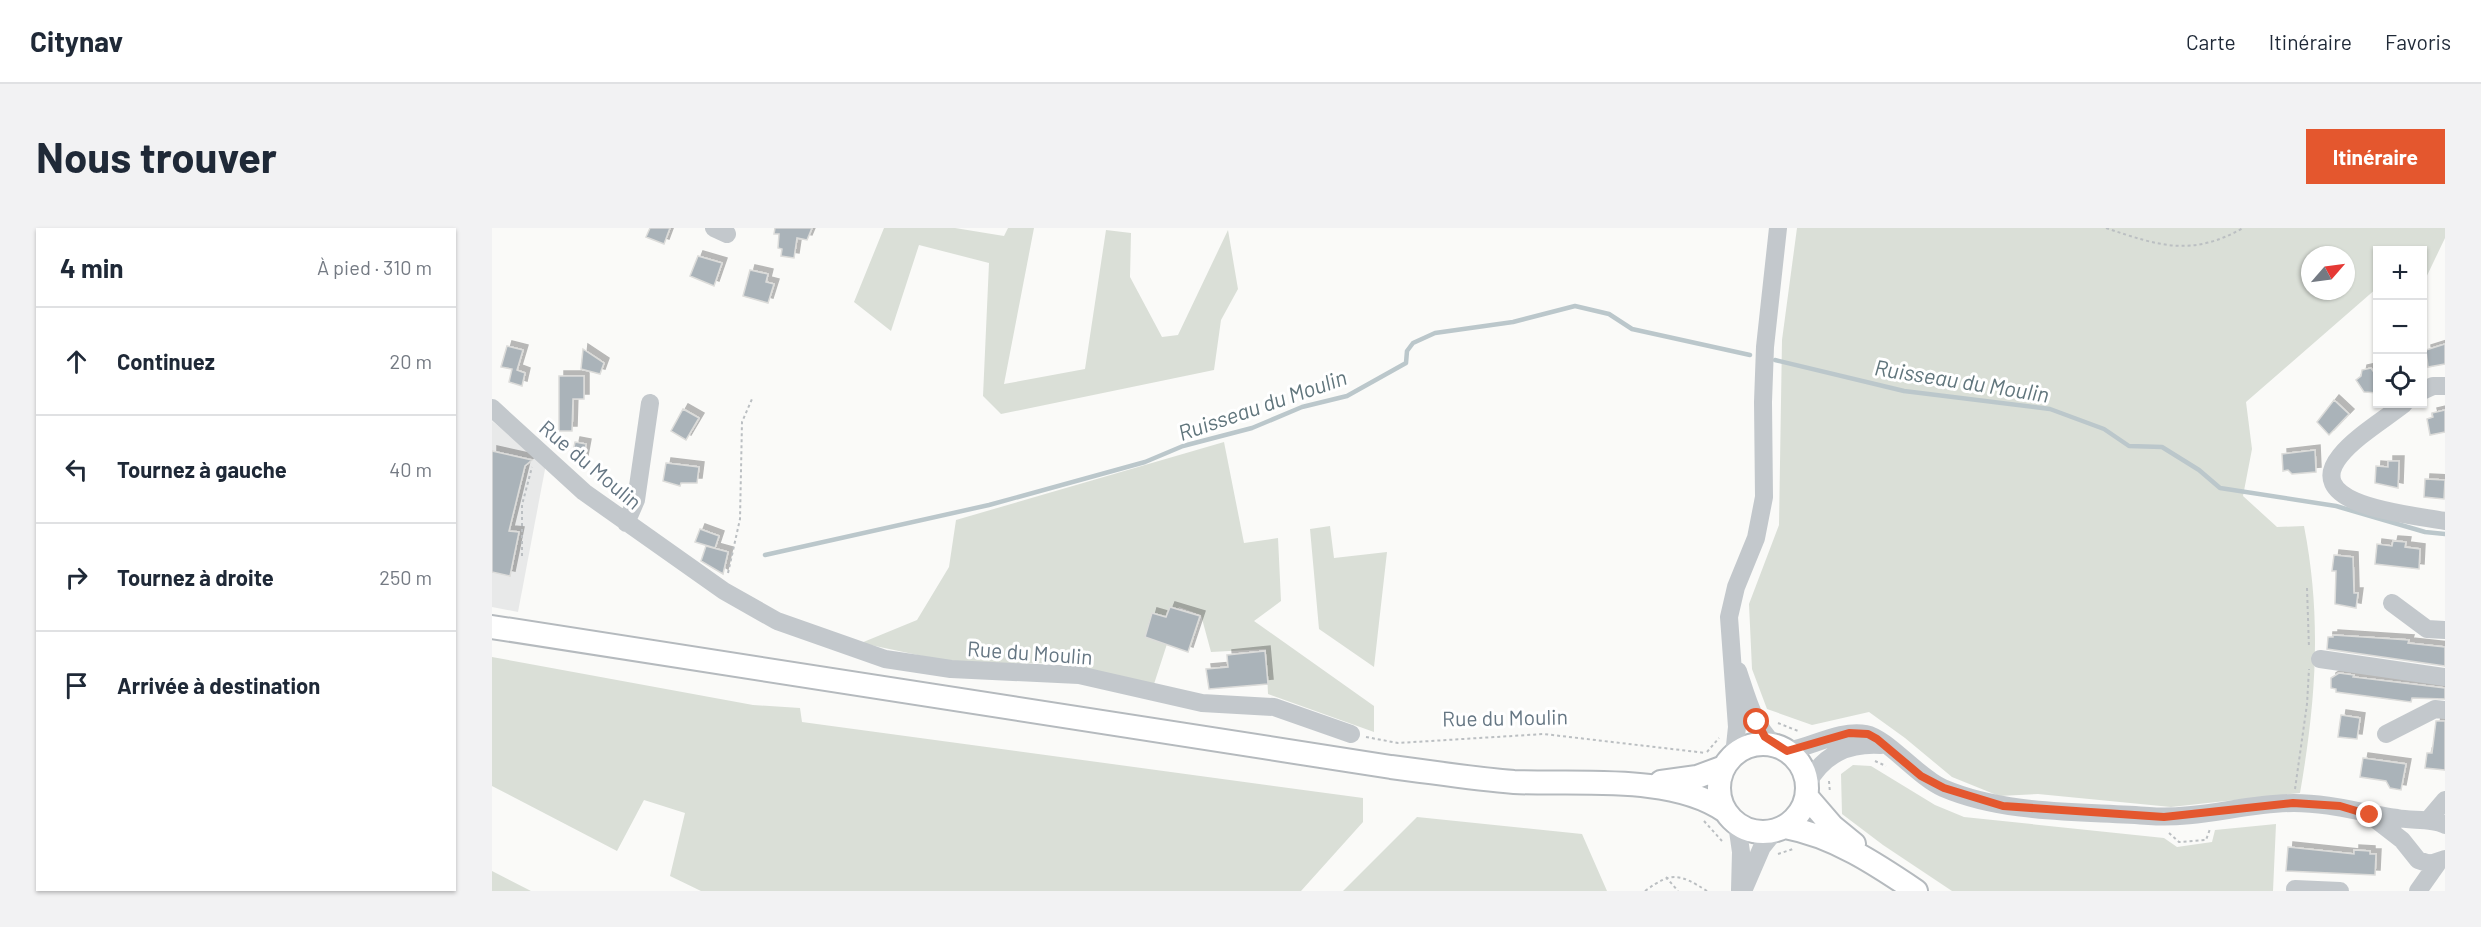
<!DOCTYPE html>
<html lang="fr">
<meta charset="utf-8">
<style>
body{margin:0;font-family:Barlow,sans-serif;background:#f2f2f3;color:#1f2937}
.controls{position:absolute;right:18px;top:18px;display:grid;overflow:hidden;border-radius:0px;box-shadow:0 2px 4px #0004}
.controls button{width:54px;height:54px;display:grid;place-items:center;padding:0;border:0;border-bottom:2px solid #e0e1e3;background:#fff;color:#1f2937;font:30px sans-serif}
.compass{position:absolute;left:1809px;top:18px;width:54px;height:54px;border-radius:50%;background:#fff;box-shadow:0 2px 4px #0004;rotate:62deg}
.stop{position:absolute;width:18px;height:18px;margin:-14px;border:4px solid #e4572e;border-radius:50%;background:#fff}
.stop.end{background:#e4572e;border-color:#fff;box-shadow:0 2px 6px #0008}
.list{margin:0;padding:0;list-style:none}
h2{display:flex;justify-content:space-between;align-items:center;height:78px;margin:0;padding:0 24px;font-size:26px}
h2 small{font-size:20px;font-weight:400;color:#747a83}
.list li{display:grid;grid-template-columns:39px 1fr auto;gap:18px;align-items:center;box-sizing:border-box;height:108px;padding:0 24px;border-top:2px solid #e0e1e3}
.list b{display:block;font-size:22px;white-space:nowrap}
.list em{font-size:20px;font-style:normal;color:#747a83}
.icon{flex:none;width:33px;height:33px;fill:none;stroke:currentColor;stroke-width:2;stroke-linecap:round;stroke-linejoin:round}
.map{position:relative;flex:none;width:1953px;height:663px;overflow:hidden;border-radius:0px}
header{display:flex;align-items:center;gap:36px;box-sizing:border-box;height:84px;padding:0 30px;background:#fff;border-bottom:2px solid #e0e1e3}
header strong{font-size:28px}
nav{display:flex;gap:33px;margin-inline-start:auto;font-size:21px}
.intro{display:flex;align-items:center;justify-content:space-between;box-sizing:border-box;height:144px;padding:0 36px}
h1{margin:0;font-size:42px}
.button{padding:15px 27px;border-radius:0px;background:#e4572e;color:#fff;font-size:21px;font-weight:700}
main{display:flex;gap:36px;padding:0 36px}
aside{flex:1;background:#fff;border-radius:0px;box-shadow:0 2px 4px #0004}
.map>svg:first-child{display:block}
.built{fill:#e8e9e9}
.green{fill:#dadfd7;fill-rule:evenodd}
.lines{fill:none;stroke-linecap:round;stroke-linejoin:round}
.stream{stroke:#bbc7cb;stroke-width:4.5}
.building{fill:#aab3b9;stroke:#dcdcda;stroke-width:1.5;filter:url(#shadow)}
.major-casing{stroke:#b5babe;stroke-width:26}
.path{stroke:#bbbfc2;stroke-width:2;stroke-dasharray:3 3;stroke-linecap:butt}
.minor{stroke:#c3c8cc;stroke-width:18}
.major{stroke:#fff;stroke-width:22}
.route{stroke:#e4572e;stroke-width:8}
.labels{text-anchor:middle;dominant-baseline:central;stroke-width:6;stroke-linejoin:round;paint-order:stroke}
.street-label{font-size:21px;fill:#657683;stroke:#fff}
.water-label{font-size:22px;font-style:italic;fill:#60757c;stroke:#fff}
</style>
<header>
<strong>Citynav</strong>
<nav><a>Carte</a><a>Itinéraire</a><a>Favoris</a></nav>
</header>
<div class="intro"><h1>Nous trouver</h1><a class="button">Itinéraire</a></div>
<main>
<aside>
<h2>4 min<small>À pied · 310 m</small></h2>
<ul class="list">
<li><svg class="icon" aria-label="ahead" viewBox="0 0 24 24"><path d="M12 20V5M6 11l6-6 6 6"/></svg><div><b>Continuez</b></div><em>20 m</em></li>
<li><svg class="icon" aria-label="left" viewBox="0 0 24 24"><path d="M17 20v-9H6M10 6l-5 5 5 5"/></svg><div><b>Tournez à gauche</b></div><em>40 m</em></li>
<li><svg class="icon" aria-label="right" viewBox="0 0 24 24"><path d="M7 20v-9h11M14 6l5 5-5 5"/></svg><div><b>Tournez à droite</b></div><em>250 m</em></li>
<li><svg class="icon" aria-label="arrive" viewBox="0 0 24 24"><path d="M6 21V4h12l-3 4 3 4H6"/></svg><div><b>Arrivée à destination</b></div></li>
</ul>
</aside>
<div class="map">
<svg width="1953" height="663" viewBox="0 0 1953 663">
<defs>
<filter id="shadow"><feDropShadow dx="5" dy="-5" stdDeviation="0" flood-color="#0004"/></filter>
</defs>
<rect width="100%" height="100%" fill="#fafaf8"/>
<path class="built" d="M0 193 54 236 26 384 0 379Z"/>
<path class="green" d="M392 0H463L512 8 516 0H542L512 156 593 141 614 2 639 5 638 49 670 109 686 107 736 2 746 61 729 92 722 142 509 186 491 168 497 35 427 17 399 103 362 74Z
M1305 0H1953V10L1931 56 1930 22H1886L1885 60 1754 174 1760 221 1751 268 1785 299 1812 298C1830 390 1824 473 1808 565L1679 579 1546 566 1507 568 1460 549 1413 510 1377 484 1320 497 1275 481 1260 441 1257 376 1287 297 1290 112ZM1818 27H1854V63H1818Z
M732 214 752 315 786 310 789 373 762 393 882 478V504L776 466 774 421 719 424 709 387 687 379 662 456 568 435 468 436 369 415 425 392 457 339 464 292Z
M838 298 842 330 895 324 882 439 827 401 818 301Z
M0 429 261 477 308 480 310 494 871 570V594L809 663H209L178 648 193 585 152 572 125 623 0 558Z
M1361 537 1379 538 1443 577 1472 589 1672 610 1685 619 1720 614 1723 602 1784 596 1781 663H1460L1391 617 1350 586 1349 546Z
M925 589 1090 606 1115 663H851Z
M0 643 39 663H0Z"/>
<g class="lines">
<path class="stream" d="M1283 132 1412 163 1558 181 1612 201 1637 218 1670 219 1707 242 1728 260 1844 278 1933 304 1953 306
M273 327 497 277 653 234 691 218 760 200 810 179 855 168 914 135 915 123 921 115 943 105 1021 94 1083 78 1117 86 1140 101 1258 127"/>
</g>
<path class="building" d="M158 0H178L172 16 154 9Z
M283 0H320L315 12 305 10 302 30 289 28 290 21 286 20 287 6H282Z
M206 28 230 35 222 58 198 48Z
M258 42 276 46 274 54 282 56 276 75 251 68Z
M1953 116V136L1936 139 1934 122Z
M15 118 31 122 25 142 33 145 30 158 17 154 20 141 9 139Z
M91 121 112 135 108 146 89 141Z
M1879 140 1881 143 1886 140V165L1872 164 1864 152 1869 148 1870 142Z
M67 148H92V171H81L80 203H67Z
M1842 172 1857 186 1837 207 1825 194Z
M191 181 207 190 194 212 179 203Z
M1953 182V204L1938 207 1935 191 1941 189 1940 185Z
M83 214 94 216 91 232 80 229Z
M1823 222 1824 244 1800 246 1796 242 1791 243 1790 226Z
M0 223 40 232 33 238 17 303 27 304 18 348 0 344Z
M1896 233H1907L1906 260 1883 255 1884 238 1896 239Z
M174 235 207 239 205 255H189L188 258 171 253Z
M1933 251 1953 252 1952 271 1932 269Z
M208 301 227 308 223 320 203 314Z
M1901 313 1914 314 1913 319 1928 321 1927 341 1883 336 1885 316 1900 318Z
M214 318 236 324 231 346 209 333Z
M1842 327 1861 329 1862 365H1866L1864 380 1843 376 1844 343H1840Z
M678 379 708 388 696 424 653 409 660 385 674 389Z
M1841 407 1917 412 1916 415 1953 419V438L1835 421 1836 409H1841Z
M773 423 776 456 717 461 714 441 736 439 735 427Z
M1847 445 1862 447 1861 449 1953 460V471L1920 470 1919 474 1844 464V461L1839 460V450Z
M1849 487 1868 490 1865 511 1846 509Z
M1944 493H1953V542L1933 540 1935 525H1940Z
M1871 530 1914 536 1909 562 1898 560 1894 553 1868 549Z
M1796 619 1862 626V622L1878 623V626H1884L1883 647 1794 643Z"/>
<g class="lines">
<defs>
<path id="major" d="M0 399 899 539C940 544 981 551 1022 554 1086 557 1180 546 1233 583
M1227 560a44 44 0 1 1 88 0a44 44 0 1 1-88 0Z
M1169 554 1205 549 1232 539
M1315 569 1340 598 1362 616
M1293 599C1342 608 1384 636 1424 663"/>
</defs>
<use href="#major" class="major-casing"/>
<path class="path" d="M1614 0C1667 18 1700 29 1751 0
M30 328V277L40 239
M236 345 248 291 250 194 260 171
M1815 360 1817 420
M1286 495 1306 503
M874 509 906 515 1052 506 1214 525
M1215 524 1227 510
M1383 533 1394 538
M1337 553 1338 565
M1803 561 1815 476 1817 441
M1212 593 1230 613
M1677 605 1687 614 1714 612 1718 601
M1286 626 1301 621
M1174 649 1186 663
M1153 663C1180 643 1188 646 1215 663"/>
<path class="minor" d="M222 0 235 6
M1930 163 1941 158H1953
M1912 176C1893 191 1863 209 1848 228 1807 279 1925 287 1953 293
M0 180 92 264 232 363 285 393 393 431 459 441 587 447 710 475 782 479 859 506
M134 295 144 272 158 175
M1900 375 1935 401 1953 402
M1828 431 1953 449
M1246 443C1255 470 1262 499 1284 518
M1894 506 1943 481 1953 482
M1295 523C1320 519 1348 501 1374 506 1395 510 1426 549 1451 560 1514 587 1590 583 1657 588 1705 592 1754 575 1802 575 1837 575 1870 585 1905 590 1919 593 1942 590 1953 597
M1242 527 1245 499 1237 389 1244 359 1264 310 1272 269 1271 174 1273 119 1286 0
M1315 556C1332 526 1356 515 1389 517
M1879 588 1910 612 1926 632 1938 636 1953 631
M1936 592 1953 572
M1245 596 1249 624 1248 662
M1803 661 1848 663
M1251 663 1270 619 1283 603
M1926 663 1945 636"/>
<use href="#major" class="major"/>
</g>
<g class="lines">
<path class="route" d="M1265 494 1273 509 1295 523 1357 505 1376 506 1385 511 1429 548 1452 560 1511 578 1672 589 1801 575 1848 578 1878 587"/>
</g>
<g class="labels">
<g class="street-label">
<text transform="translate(99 236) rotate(40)">Rue du Moulin</text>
<text transform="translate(538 424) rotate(4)">Rue du Moulin</text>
<text transform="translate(1013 489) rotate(-1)">Rue du Moulin</text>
</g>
<g class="water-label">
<text transform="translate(1470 152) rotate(9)">Ruisseau du Moulin</text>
<text transform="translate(770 176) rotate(-19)">Ruisseau du Moulin</text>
</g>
</g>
</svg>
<div class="controls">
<button>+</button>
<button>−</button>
<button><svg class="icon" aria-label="locate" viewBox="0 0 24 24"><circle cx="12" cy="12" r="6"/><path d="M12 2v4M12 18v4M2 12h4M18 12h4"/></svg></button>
</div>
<svg class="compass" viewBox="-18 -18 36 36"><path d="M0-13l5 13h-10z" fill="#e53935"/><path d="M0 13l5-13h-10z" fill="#747a83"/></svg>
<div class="stop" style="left:1265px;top:494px"></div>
<div class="stop end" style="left:1878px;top:587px"></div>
</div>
</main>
